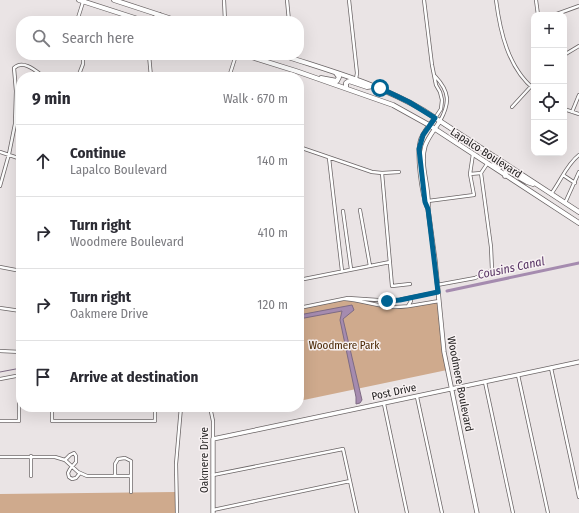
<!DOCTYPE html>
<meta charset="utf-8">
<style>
body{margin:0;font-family:"Fira Sans Condensed",sans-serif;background:#f2f2f3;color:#2b2b33}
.controls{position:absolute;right:12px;top:12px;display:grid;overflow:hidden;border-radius:8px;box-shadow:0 4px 16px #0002}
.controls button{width:36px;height:36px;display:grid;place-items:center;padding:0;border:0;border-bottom:1px solid #e1e1e2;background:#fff;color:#2b2b33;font:20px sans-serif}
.stop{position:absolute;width:12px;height:12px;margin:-9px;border:3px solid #006392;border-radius:50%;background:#fff}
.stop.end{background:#006392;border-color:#fff;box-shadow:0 1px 4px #0008}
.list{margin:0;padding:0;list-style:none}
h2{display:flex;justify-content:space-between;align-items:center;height:52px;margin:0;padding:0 16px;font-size:17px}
h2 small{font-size:13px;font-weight:400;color:#7c7c81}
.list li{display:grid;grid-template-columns:26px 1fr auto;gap:12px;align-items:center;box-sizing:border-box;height:72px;padding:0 16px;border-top:1px solid #e1e1e2}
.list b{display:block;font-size:15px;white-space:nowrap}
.list p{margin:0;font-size:13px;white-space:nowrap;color:#7c7c81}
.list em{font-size:13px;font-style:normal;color:#7c7c81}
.icon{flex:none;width:22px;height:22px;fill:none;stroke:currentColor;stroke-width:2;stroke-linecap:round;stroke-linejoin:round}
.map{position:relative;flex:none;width:579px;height:513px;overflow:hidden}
.search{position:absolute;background:#fff;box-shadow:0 4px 16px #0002;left:16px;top:16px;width:288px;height:44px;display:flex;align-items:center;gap:10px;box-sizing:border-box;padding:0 14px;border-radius:16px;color:#7c7c81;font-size:15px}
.panel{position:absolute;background:#fff;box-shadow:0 4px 16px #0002;left:16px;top:72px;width:288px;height:340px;border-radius:16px}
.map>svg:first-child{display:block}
.green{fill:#cfaa8d}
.water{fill:#a58baf;stroke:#7e6b84}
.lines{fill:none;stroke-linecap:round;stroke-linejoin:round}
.stream{stroke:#7e6b84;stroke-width:1}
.canal{stroke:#a58baf;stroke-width:3}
.street-casing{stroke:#6b6566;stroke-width:4}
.secondary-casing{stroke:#6b6566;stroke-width:5}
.primary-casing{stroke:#6b6566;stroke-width:5.5}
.street{stroke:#fff;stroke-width:2.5}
.secondary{stroke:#fff;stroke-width:3.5}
.primary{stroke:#fff;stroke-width:4}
.route{stroke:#006392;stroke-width:5}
.labels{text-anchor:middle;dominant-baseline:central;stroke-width:3;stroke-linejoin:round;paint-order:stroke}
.street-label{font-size:11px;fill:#232121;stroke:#f7f1f2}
.park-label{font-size:11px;fill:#482500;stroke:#f7f1f2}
.water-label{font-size:12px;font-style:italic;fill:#583465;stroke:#f7f1f2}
</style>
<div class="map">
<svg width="579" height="513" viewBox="0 0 579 513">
<rect width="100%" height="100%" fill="#eae4e5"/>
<path class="green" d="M341 299 399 307 439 300 447 370 299 401V308Z
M175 492V513H0V494Z"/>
<path class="water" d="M352 305 354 310 343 319 362 400 360 403 356 404V397L340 320 342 311 299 319V315Z"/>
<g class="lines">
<path class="stream" d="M0 372 21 368"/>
<path class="canal" d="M447 291 579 263"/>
<defs>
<path id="street" d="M224 0 225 21
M287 0 289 21
M349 0 357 73 356 79
M424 0 432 65 436 85 440 92 442 100 441 109 435 118
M496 0C500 31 508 68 534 89
M536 0 538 15
M554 15 579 6
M77 21 83 2
M149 55 151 77
M564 55 579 46
M435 76C450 92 450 103 440 121
M78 77 83 64V55
M229 77 236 55
M512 107 534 83
M564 109 579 114
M572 112 579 95
M15 118 21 119
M299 147 372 172 382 173 399 172
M0 152 21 159
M329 158 342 271
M382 173 392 286 410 284
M481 173 487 164
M563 175 575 183
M0 186 9 154 15 124 16 91 14 68C23 59 36 71 44 77
M551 194C561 181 566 165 579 155
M428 201 474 195 470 174 473 154
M565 203 579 172
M360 210 370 266
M343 211 351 269
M0 267 21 271
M299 280 390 262
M437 285 475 278 492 270 491 247 481 173 470 174
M345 299C361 300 376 306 392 307 407 308 424 303 439 301
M408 306 411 301 409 298
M0 308 21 311
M299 308 348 298 393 301 438 292
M0 351 21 352
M551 368 579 497
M518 375 548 513
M0 379 21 375
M485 382 513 513
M417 397 442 513
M384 404 407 513
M52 407V421H155V407
M210 407 213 421V439
M0 421H19V375
M0 457H55L65 460 78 472 87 476H131
M65 460 70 455 74 453 76 456V462L70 469 68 473 69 477 72 479 76 478 80 473
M213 475 343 449 357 513
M31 476V456
M115 476V464L118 459 125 458 131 461V492
M213 510 350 481
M177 513 176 464 181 407"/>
<path id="secondary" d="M435 118C430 124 424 131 421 139 416 153 422 195 428 209L435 260 444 352 477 513
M428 208C430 187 419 166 425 146 428 137 435 129 440 121
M213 513V439L579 362"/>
<path id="primary" d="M79 0 144 21
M114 0 178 21
M149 21 160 15
M245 55 296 71 393 105 429 125 579 223
M282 55C330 71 379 84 423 110L579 212
M321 78 337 81 339 77 336 73
M346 88V83L349 81 367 87 374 86
M493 165 498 168 500 167 502 162
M505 176V173L508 171 527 182 533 184"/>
</defs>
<use href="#street" class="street-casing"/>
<use href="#secondary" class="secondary-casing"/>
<use href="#primary" class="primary-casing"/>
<use href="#street" class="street"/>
<use href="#secondary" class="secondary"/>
<use href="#primary" class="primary"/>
</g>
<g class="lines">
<path class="route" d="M380 88 409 102 435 118 423 135 419 149 425 202 428 209 438 292 400 300 387 301"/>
</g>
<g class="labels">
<g class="street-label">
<text transform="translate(486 153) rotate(33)">Lapalco Boulevard</text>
<text transform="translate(460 384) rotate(79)">Woodmere Boulevard</text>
<text transform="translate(394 392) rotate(-12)">Post Drive</text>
<text transform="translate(204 460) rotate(-90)">Oakmere Drive</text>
</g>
<g class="park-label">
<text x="344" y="345">Woodmere Park</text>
</g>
<g class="water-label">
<text transform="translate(511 268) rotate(-12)">Cousins Canal</text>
</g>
</g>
</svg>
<div class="controls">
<button>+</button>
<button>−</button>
<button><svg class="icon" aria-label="locate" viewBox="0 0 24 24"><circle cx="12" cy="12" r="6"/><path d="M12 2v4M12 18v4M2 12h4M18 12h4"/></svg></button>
<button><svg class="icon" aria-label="layers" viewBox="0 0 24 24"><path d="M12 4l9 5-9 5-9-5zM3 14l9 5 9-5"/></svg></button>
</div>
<div class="stop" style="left:380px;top:88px"></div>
<div class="stop end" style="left:387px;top:301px"></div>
<div class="search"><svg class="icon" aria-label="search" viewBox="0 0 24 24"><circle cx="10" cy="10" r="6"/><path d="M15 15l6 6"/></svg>Search here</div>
<section class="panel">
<h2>9 min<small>Walk · 670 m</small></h2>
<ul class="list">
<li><svg class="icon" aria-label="ahead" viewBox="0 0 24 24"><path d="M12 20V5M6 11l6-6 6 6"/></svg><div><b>Continue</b><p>Lapalco Boulevard</p></div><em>140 m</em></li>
<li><svg class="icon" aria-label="right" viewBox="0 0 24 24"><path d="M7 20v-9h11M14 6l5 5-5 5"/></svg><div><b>Turn right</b><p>Woodmere Boulevard</p></div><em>410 m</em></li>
<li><svg class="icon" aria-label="right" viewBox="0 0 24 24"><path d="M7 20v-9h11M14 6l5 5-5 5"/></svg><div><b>Turn right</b><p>Oakmere Drive</p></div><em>120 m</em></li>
<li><svg class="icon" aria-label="arrive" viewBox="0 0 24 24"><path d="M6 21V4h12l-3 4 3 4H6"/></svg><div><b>Arrive at destination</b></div></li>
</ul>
</section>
</div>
